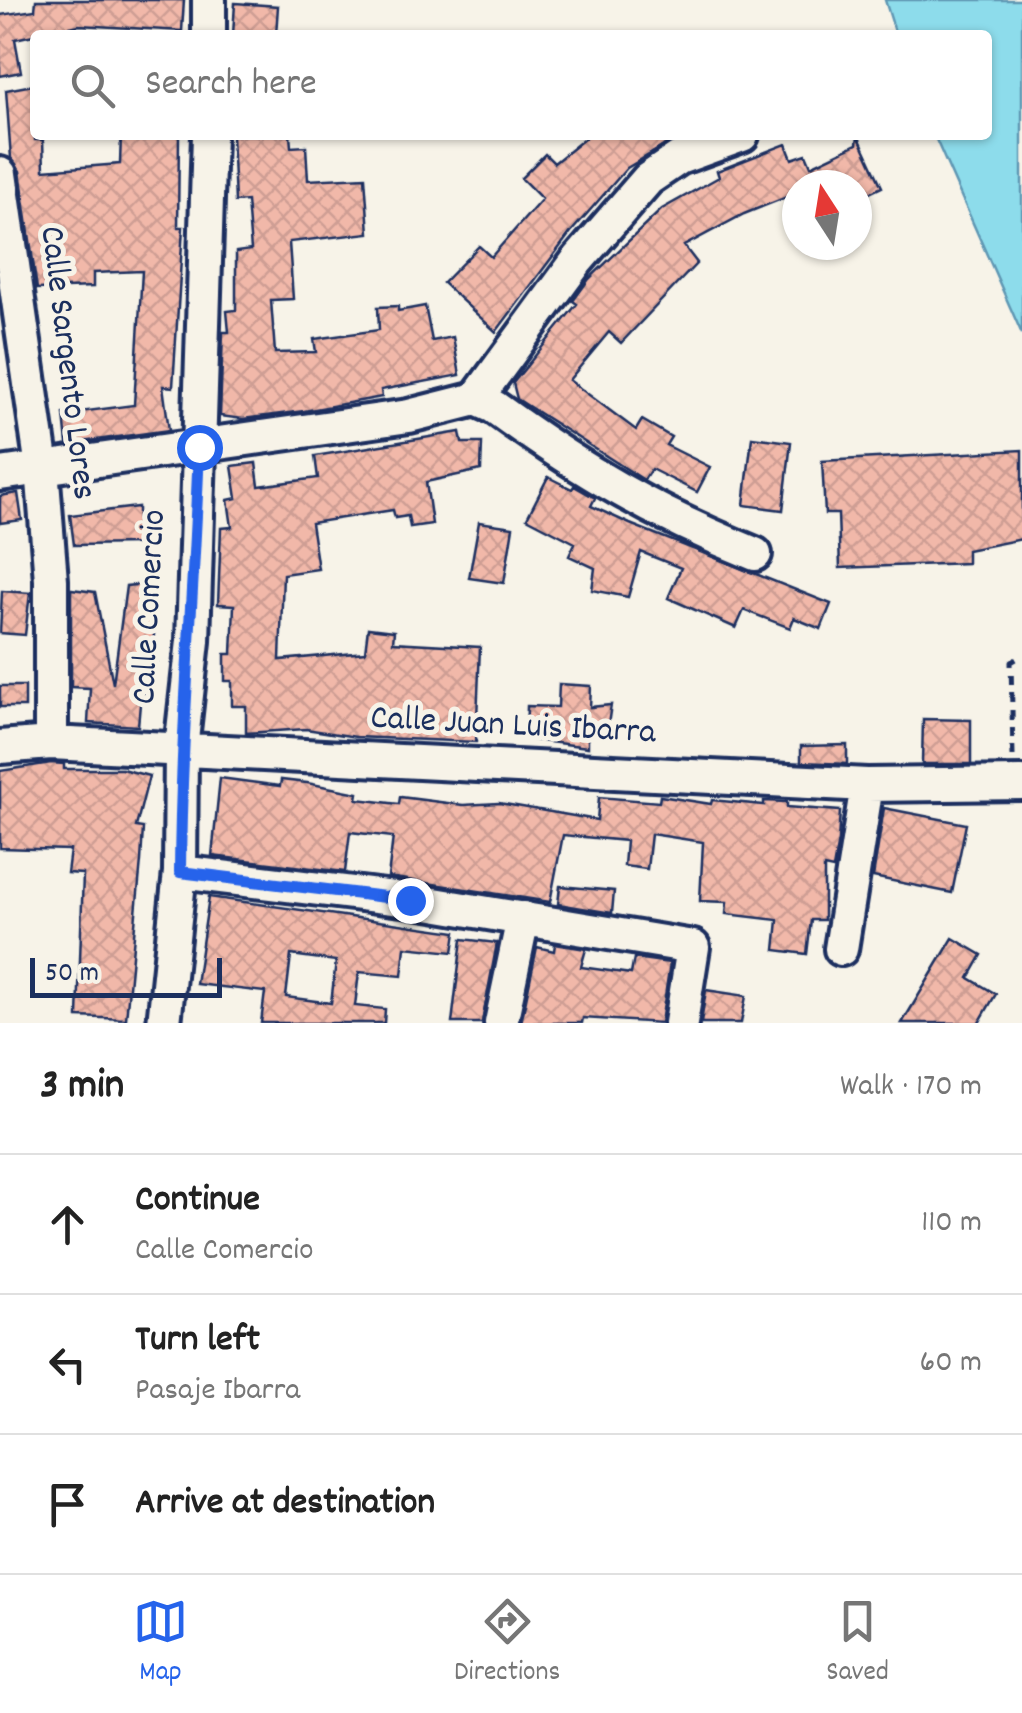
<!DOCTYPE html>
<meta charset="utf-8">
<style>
body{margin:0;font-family:Dekko,sans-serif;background:#f6f6f6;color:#222}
.compass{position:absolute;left:782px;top:170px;width:90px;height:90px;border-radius:50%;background:#fff;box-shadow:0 2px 8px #0004;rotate:348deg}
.scale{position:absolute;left:30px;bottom:25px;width:192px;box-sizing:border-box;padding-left:10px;border:5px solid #1b2f5e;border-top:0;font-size:28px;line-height:35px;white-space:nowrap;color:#1b2f5e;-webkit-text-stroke:8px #f7f3e8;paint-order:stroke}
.stop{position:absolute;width:30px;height:30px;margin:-22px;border:8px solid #2563eb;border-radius:50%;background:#fff}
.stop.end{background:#2563eb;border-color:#fff;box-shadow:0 2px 10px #0008}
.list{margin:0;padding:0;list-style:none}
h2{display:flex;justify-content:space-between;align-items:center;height:130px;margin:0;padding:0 40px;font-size:42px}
h2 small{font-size:32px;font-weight:400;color:#767676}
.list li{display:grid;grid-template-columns:65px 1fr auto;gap:30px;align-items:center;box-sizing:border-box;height:140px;padding:0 40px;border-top:2px solid #e0e0e0}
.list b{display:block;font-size:38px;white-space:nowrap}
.list p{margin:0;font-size:32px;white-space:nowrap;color:#767676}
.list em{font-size:32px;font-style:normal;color:#767676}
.icon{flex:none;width:55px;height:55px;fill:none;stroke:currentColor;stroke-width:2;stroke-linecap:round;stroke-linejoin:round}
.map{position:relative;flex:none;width:1022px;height:1023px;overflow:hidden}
.search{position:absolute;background:#fff;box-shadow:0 2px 8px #0004;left:30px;right:30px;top:30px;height:110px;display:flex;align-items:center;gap:25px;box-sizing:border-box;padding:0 35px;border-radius:10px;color:#767676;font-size:38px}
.sheet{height:550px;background:#fff}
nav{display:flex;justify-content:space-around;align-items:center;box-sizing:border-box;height:140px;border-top:2px solid #e0e0e0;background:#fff;font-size:28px;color:#767676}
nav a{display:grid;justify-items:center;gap:5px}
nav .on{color:#2563eb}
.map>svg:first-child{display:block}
.water{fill:#8ddceb;stroke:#5f97b3;stroke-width:2.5}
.building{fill:url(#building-cross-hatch);stroke:#1b2f5e;stroke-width:2.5;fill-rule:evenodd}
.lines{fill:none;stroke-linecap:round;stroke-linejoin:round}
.minor-casing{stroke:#1b2f5e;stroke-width:40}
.path{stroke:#1b2f5e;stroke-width:5;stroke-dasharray:10 8;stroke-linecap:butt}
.minor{stroke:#f7f3e8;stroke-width:32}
.route{stroke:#2563eb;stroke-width:12}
.labels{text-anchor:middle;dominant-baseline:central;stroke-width:10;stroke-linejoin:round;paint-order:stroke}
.street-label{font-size:35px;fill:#1b2f5e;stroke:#f7f3e8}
</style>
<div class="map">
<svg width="1022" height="1023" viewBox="0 0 1022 1023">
<defs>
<pattern id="building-cross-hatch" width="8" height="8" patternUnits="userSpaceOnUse" patternTransform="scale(2.5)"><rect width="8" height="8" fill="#f1b8a9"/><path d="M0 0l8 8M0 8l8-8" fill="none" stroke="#ce9e94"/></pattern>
</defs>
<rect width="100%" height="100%" fill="#f7f3e8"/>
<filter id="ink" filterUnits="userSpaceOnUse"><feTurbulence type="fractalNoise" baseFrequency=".01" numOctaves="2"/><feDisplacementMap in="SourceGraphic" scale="20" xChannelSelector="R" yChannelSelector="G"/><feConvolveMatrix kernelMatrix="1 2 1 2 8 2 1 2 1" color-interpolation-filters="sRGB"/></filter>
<g filter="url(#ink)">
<path class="water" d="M885 0H1022V334L934 135H987V35H896Z"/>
<path class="building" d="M36 0H184L182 31 79 25 15 39 21 72 0 76V15L35 10Z
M235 3 278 6 276 35H233Z
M33 85 35 140H43L44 170 120 164 121 135H179L178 227H183L173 387 163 386 169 430 67 444 64 414 134 405 142 271 93 273V287L37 289 20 171 11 158 6 90Z
M232 135H290L291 147 306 146 308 180 365 177 369 233 289 242 293 299 271 300 275 353 316 352 314 339 379 330 378 307 398 306V311L425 306 432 341 453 337 460 375 381 390 382 397 304 411 243 419 220 416 223 332H229L227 311 236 310V252L251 250 247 201 235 202Z
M589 135H682L627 168 571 232 496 332 443 283 479 246 491 257 542 199 521 178 545 154 554 163Z
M858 135 882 187 857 199V185H797V193L744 214 684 246 697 263 621 343 609 332 569 380 636 430 642 420 671 437 666 445 710 467 697 492 651 469 644 480 517 399 513 383 577 304 573 301 589 279 662 209 719 177 717 171 786 144 792 159 806 154 811 166 857 144Z
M460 432 462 443H482L481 470 426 482 432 524 410 527 408 516 395 518 393 510 311 523 318 569 283 574 280 660 365 652 368 628 394 631 393 642 480 647 476 742 356 737 306 729 246 733V706H232V681H225V654H232L234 605 218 604 221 528 232 527 228 500 237 498 232 466 256 463 259 486 318 478 315 456Z
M752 437 791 442 783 510 744 505Z
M1022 450V539L967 550V563L840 568 838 514H825L822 461Z
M548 477 572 489 574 486 595 498 591 506 630 524 831 604 821 629 794 618 790 628 744 610 736 628 668 598 681 568 641 552 628 597 592 590 595 568 569 556 575 543 527 518Z
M18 493 22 520 0 523V496Z
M138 507V544L74 545 70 515Z
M479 522 513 527 504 583 469 578Z
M156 583 153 657 157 658 152 695 141 693 138 726 88 723 90 688 71 687V589L95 592 113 684 126 586Z
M2 591 30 593 25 635 0 633Z
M559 684 591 686 590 707 611 705 607 731 588 733V747L526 739 527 706 558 707Z
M0 686H25V707H0Z
M923 719 971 720V764H922Z
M847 745V764L801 762V746Z
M51 763 64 764V769H122L149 776 136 827 143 828 141 861 126 1019 78 1017 83 874 67 873 70 850 0 848V771Z
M220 778 280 786 281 780 307 783 358 793 357 799 399 804 400 797 463 805 499 803 597 820 599 797 659 802 660 796 711 804 712 800 764 805V801L787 802V807L840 811 838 840 833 869 824 867V920H811L807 954 775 950 778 920 726 914 727 902 700 901 703 842 651 834 647 869 624 866 626 841 563 835 550 902 388 877 393 837 350 832 345 872 212 856Z
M884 808 966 824 952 893 873 877Z
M560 886 614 891 612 913 558 904Z
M209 897 456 932 453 952 405 947 402 976 359 972 355 1006 385 1009 384 1023H261L265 992 196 984ZM291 955 336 961 331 1003 286 997Z
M953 938 982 955 969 978 996 994 979 1023H902Z
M462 939 497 943 482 1023H452Z
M555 944 586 949 581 967 631 974 634 958 670 963 661 1023 583 1018 582 1023H521L537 947 554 951Z
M706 990 746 996 741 1023H701Z"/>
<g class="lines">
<defs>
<path id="minor" d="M209 35V0
M0 174 42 468 51 580V743
M476 399 577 261 648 179 679 158 742 135
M476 399 494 407C582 471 653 513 755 554
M0 474 409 416 476 399
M0 747 51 743 867 785 1022 783
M180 872 410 900 693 947 681 1023
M841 949 867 785
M164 1023 180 872 181 749 193 641 209 135
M501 1023 523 918"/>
</defs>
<use href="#minor" class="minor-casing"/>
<path class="path" d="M1013 756 1011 662 1022 656"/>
<use href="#minor" class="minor"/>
</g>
</g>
<g class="lines" filter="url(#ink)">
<path class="route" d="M199 447C194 589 181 730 180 872L410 900"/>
</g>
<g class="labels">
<g class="street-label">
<text transform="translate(66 363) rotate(83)">Calle Sargento Lores</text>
<text transform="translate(151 607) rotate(-87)">Calle Comercio</text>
<text transform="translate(513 727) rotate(3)">Calle Juan Luis Ibarra</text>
</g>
</g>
</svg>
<svg class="compass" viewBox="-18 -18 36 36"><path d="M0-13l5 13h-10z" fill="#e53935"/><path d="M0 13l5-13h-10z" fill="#767676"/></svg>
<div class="scale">50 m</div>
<div class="stop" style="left:199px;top:447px"></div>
<div class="stop end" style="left:410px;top:900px"></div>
<div class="search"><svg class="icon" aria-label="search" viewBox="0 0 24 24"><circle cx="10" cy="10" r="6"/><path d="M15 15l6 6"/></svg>Search here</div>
</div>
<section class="sheet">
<h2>3 min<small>Walk · 170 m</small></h2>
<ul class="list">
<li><svg class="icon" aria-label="ahead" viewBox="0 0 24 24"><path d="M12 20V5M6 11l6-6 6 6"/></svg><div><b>Continue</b><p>Calle Comercio</p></div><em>110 m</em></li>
<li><svg class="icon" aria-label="left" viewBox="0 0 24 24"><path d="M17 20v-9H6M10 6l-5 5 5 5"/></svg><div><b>Turn left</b><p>Pasaje Ibarra</p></div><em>60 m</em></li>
<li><svg class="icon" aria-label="arrive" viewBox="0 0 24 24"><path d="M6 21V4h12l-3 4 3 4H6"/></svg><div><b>Arrive at destination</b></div></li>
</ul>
</section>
<nav>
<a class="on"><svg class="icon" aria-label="map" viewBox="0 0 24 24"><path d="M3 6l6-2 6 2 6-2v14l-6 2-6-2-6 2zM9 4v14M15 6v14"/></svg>Map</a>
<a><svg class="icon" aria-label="directions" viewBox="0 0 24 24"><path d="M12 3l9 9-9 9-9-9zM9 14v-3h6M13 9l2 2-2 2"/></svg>Directions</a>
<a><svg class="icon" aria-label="saved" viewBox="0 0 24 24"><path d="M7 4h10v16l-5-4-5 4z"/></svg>Saved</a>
</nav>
